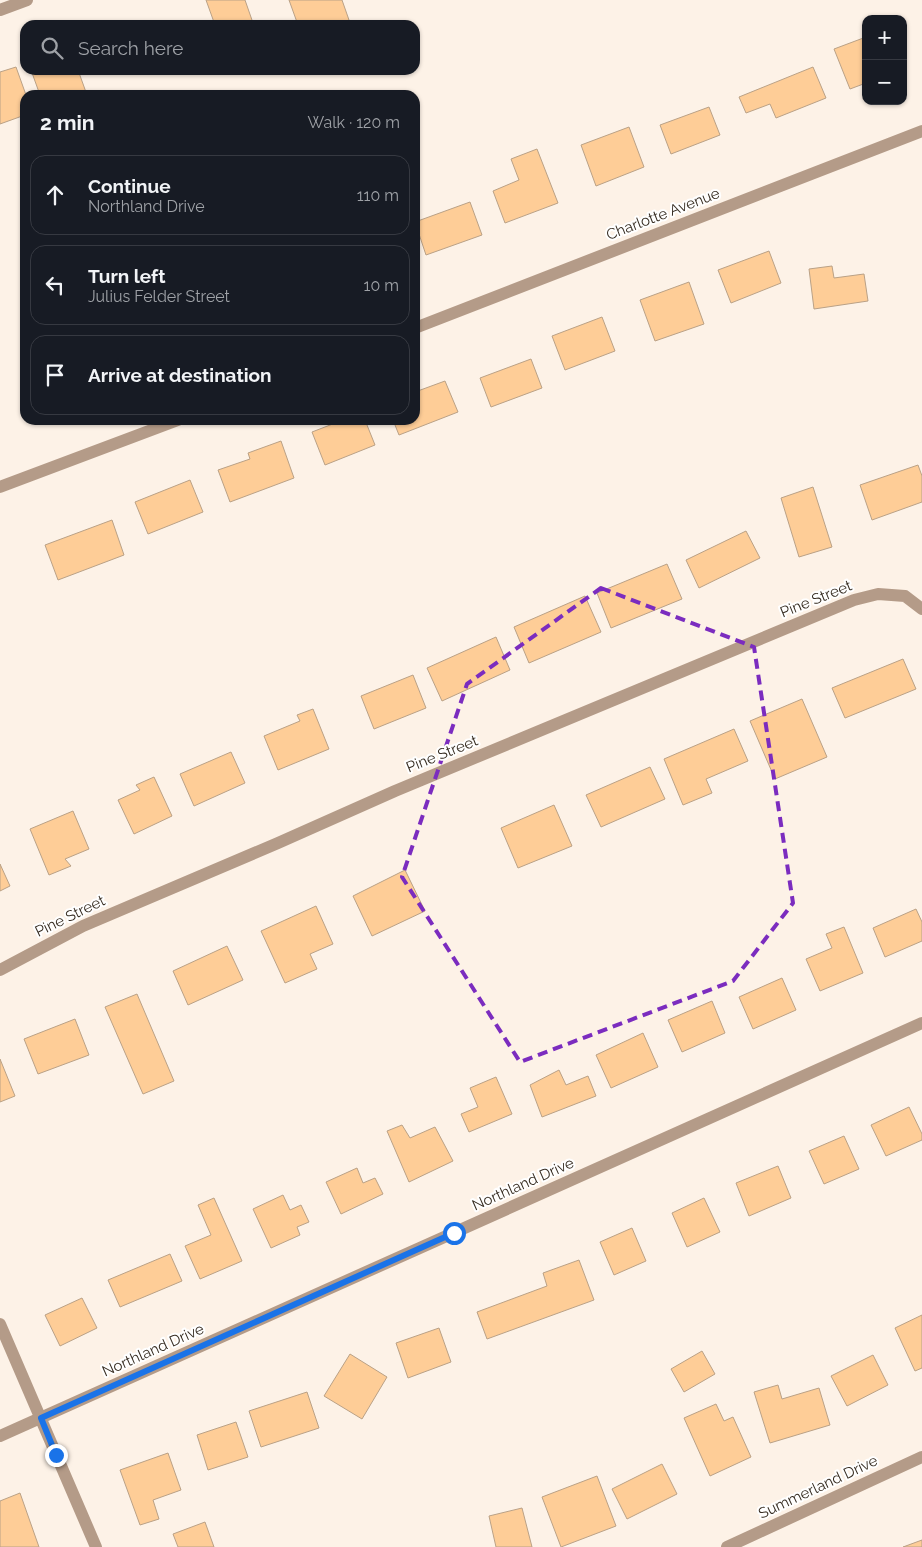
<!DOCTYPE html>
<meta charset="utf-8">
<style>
body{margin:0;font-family:Raleway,sans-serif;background:#20242c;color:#f1f3f6}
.controls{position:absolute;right:15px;top:15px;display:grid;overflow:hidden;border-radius:10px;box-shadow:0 1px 4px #0004}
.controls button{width:45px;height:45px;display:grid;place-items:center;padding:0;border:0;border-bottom:1px solid #363941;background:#171b24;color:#f1f3f6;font:25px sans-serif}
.stop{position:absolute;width:15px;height:15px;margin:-11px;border:4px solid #1a73e8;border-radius:50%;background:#fff}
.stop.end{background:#1a73e8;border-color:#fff;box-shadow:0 1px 5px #0008}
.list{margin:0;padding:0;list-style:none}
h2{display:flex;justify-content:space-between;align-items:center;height:65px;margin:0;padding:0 20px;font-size:21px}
h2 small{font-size:16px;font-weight:400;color:#9ea1a6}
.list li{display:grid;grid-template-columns:32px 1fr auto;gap:15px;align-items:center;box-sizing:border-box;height:80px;margin:0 10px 10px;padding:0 10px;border:1px solid #363941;border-radius:15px}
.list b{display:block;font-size:19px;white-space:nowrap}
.list p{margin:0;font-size:16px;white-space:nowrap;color:#9ea1a6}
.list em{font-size:16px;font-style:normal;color:#9ea1a6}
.icon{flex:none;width:28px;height:28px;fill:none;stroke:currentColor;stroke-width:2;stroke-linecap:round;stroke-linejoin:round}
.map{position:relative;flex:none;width:922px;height:1547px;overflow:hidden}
.search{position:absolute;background:#171b24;box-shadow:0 1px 4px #0004;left:20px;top:20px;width:400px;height:55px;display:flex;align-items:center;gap:12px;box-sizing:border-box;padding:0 18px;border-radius:15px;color:#9ea1a6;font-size:19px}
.panel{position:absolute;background:#171b24;box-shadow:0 1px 4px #0004;left:20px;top:90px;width:400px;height:335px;border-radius:15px}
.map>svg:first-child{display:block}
.building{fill:#fecd97;stroke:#baa186}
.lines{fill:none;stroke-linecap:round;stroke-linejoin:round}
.minor{stroke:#b49b88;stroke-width:12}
.tertiary{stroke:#b49b88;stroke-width:12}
.route{stroke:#1a73e8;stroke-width:6}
.marked{fill:none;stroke:#7b2cbf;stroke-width:4;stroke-dasharray:10 6;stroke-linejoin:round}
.labels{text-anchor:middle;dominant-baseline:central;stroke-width:4;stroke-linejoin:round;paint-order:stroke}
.street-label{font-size:15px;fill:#362c21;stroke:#fff}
</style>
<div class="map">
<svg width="922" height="1547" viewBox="0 0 922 1547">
<rect width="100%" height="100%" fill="#fdf2e7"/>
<path class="building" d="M206 0H245L253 23 245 25H215Z
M289 0H342L349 20 334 25H298Z
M866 37V83L850 89 834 49Z
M16 67 26 95 25 115 0 124V72Z
M813 67 826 98 776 118 770 104 746 113 739 97Z
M31 70H78L87 95H40Z
M709 107 720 135 671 154 660 125Z
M629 127 644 167 596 186 581 145Z
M537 149 558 203 505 223 493 191 519 180 511 159Z
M470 202 482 235 426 255 415 222Z
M769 251 781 283 731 303 718 270Z
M832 266 834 278 864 274 868 301 814 309 809 269Z
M689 282 704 324 655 341 640 300Z
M602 317 615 351 565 370 552 336Z
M531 359 542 388 491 407 480 378Z
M445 381 458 412 399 435 393 420H415V392Z
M343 420H365L375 445 325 465 312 432Z
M281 441 294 478 230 502 218 470 250 459 248 453Z
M918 465 922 476V502L872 520 860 485Z
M190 480 203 512 148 534 135 502Z
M813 487 832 547 799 557 781 498Z
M112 520 124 555 58 580 45 545Z
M746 531 760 558 699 588 686 560Z
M667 564 682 599 611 628 597 593Z
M585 596 601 632 529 663 514 627Z
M496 637 510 670 442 701 427 668Z
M903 659 916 689 845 718 832 688Z
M413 675 426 708 374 729 361 696Z
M802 699 827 757 775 779 750 721Z
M313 709 329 749 278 770 264 736 300 721 297 715Z
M734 729 748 761 706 779 712 793 683 805 664 759Z
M231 752 245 783 194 806 180 774Z
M650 767 665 799 601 827 586 795Z
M154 777 172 816 134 834 118 800 140 790 136 785Z
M554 805 572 846 518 868 501 828Z
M73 811 89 849 65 859 71 866 49 875 30 829Z
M0 864 10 886 0 891Z
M405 870 425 911 372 936 353 896Z
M316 906 333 944 310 954 317 969 285 983 261 931Z
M916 909 922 922V941L885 957 873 928Z
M844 927 863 973 820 991 806 959 832 948 826 934Z
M227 946 243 980 188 1005 173 971Z
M782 978 796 1010 753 1029 739 997Z
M137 994 174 1081 143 1094 105 1007Z
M712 1001 725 1033 682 1052 668 1020Z
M75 1019 89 1055 38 1074 24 1039Z
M643 1033 658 1067 611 1088 596 1055Z
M0 1059 15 1096 0 1102Z
M559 1070 566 1085 588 1076 596 1096 542 1117 530 1085Z
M496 1077 512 1114 469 1132 461 1114 478 1107 470 1088Z
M909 1107 922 1134V1140L886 1156 871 1125Z
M402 1125 410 1138 435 1127 453 1161 409 1182 387 1131Z
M844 1136 859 1169 824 1184 809 1151Z
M778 1166 791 1198 749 1216 736 1183Z
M357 1168 363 1183 375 1178 383 1194 341 1214 326 1182Z
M283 1195 290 1210 301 1205 309 1222 297 1227 300 1235 271 1248 253 1209Z
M214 1198 242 1261 200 1279 185 1246 211 1235 198 1205Z
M704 1198 720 1232 687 1247 672 1213Z
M632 1228 646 1261 614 1275 600 1242Z
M170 1254 182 1281 120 1307 108 1280Z
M579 1260 594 1300 487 1339 477 1312 547 1286 543 1273Z
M82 1298 97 1328 60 1346 45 1315Z
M922 1315V1368L915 1371 895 1328Z
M439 1328 451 1362 408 1378 396 1343Z
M702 1351 715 1374 684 1392 671 1369Z
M350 1354 387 1377 362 1419 324 1396Z
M873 1355 888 1385 847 1406 831 1376Z
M778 1385 782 1399 819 1388 830 1425 770 1443 754 1392Z
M307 1392 319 1428 261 1447 249 1411Z
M716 1404 724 1421 733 1417 751 1457 710 1476 684 1418Z
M236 1422 248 1457 208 1470 197 1435Z
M168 1453 181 1490 153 1500 159 1519 140 1525 120 1470Z
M662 1464 677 1494 627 1519 612 1489Z
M597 1476 616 1526 561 1547 542 1497Z
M20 1493 39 1547H0V1501Z
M522 1508 532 1547H496L489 1516Z
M205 1522 214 1547H178L173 1534Z
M922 1540V1547H903Z"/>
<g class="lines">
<path class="minor" d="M0 10 27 0
M415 328 922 131
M0 487 178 420
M0 970 83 926 278 843 395 791 854 600 878 594 905 596 922 609
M727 1547 922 1457"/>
<path class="tertiary" d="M0 1324 96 1547
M0 1436 922 1023"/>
</g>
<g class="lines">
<path class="route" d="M56 1455 41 1418 454 1233"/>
</g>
<path class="marked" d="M601 588 754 647 793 903 733 981 520 1062 402 877 467 684Z"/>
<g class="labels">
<g class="street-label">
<text transform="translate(663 214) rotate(-21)">Charlotte Avenue</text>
<text transform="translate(816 599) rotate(-22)">Pine Street</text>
<text transform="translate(442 754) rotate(-22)">Pine Street</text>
<text transform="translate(70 916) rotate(-26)">Pine Street</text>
<text transform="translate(523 1184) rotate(-24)">Northland Drive</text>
<text transform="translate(153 1350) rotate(-24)">Northland Drive</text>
<text transform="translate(818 1487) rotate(-25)">Summerland Drive</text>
</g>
</g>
</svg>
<div class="controls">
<button>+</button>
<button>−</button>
</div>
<div class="stop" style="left:454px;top:1233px"></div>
<div class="stop end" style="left:56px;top:1455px"></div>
<div class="search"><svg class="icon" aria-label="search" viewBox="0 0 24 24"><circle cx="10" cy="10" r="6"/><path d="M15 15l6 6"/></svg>Search here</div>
<section class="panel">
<h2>2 min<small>Walk · 120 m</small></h2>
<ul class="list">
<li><svg class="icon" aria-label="ahead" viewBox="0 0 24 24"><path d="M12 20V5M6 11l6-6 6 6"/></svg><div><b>Continue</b><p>Northland Drive</p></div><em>110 m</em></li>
<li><svg class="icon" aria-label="left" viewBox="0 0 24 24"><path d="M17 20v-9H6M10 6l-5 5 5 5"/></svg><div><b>Turn left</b><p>Julius Felder Street</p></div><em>10 m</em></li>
<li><svg class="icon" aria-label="arrive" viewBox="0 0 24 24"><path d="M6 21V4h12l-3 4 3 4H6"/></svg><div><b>Arrive at destination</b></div></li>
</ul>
</section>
</div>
